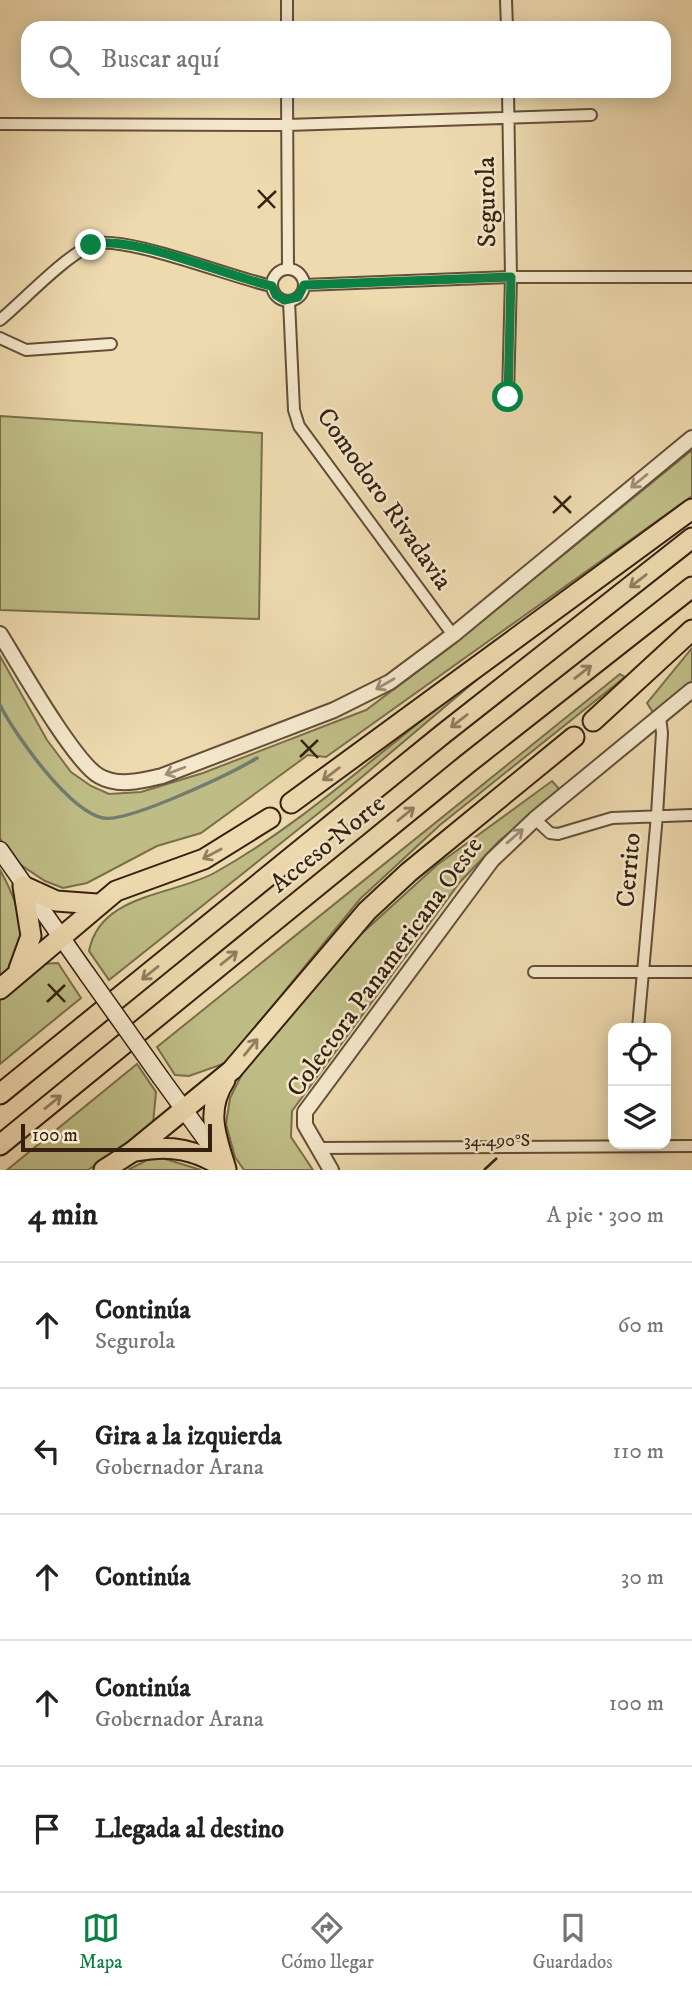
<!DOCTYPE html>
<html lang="es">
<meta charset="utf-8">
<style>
body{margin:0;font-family:"IM FELL DW Pica",serif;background:#f6f6f6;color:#222}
.controls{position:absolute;right:21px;bottom:21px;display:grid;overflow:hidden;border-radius:14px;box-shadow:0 4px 18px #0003}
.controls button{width:63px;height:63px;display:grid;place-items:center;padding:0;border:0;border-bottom:2px solid #e0e0e0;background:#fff;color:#222;font:35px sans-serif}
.scale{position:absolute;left:21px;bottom:18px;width:191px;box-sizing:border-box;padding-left:7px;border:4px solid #362110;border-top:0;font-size:19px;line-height:24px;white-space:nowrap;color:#362110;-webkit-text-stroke:5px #f4e7cb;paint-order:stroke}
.stop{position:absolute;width:21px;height:21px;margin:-16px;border:5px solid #0b8043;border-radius:50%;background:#fff}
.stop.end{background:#0b8043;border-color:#fff;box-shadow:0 2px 7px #0008}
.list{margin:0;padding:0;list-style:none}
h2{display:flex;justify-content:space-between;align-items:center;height:91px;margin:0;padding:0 28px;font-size:30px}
h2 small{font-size:23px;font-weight:400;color:#767676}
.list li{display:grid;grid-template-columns:46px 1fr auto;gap:21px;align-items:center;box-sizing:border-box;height:126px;padding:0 28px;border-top:2px solid #e0e0e0}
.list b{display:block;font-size:26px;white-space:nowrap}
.list p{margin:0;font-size:23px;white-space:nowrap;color:#767676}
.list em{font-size:23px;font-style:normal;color:#767676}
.icon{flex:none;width:38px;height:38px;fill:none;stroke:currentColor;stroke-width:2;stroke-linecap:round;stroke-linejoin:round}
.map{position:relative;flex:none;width:692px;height:1170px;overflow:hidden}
.search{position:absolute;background:#fff;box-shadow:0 4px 18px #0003;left:21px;right:21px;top:21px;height:77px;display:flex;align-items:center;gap:18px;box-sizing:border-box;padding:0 24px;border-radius:21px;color:#767676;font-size:26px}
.sheet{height:721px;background:#fff}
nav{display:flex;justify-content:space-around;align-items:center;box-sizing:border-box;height:98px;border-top:2px solid #e0e0e0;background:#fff;font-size:19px;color:#767676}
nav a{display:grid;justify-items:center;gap:4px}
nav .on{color:#0b8043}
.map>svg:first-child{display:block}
.green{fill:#bfbd86;stroke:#7a6f4b;stroke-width:2}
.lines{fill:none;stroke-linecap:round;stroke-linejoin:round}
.stream{stroke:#727d70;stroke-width:3.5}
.minor-casing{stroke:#644f38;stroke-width:14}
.tertiary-casing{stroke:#644f38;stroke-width:18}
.secondary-casing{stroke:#362110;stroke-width:19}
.motorway-casing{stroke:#362110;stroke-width:23}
.minor{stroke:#f4e7cb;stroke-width:10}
.tertiary{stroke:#f4e7cb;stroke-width:14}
.secondary{stroke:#f4e7cb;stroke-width:16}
.motorway{stroke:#eedaaf;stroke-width:19}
.secondary-bridge-casing{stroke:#362110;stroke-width:19;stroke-linecap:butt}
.secondary-bridge{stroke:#f4e7cb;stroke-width:16}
.oneway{stroke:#9e8e77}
.oneway2{stroke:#927e60}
.route{stroke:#0b8043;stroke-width:9}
.ticks{fill:none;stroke:#362110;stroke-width:2.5}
.labels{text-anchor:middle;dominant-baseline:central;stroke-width:5;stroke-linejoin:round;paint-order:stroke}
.street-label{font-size:26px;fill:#362110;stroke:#f4e7cb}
.ticks-label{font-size:18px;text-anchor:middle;fill:#362110;stroke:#f4e7cb;stroke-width:5;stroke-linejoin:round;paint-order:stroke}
</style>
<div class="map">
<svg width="692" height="1170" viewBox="0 0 692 1170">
<rect width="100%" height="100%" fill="#eedaaf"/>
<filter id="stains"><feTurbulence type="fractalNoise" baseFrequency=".00286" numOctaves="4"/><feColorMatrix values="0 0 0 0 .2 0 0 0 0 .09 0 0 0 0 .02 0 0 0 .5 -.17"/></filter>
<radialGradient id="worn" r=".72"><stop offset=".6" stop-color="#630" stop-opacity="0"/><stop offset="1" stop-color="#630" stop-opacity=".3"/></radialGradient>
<path class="green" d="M0 416 262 433 259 619 0 610Z
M692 450V496L326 757 308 755 201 833 157 846 87 883 63 888 45 881 12 859 0 838V656L47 740 71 772 91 786 109 794 141 792 203 773 366 710 449 648Z
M545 622 330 804 109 980 89 951C100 893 174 896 216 872 275 839 328 796 380 754 435 710 490 666 545 622Z
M692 648V683L654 714 647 703Z
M620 674 625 677 440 825 360 899 226 1063 189 1076 175 1075 157 1047Z
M552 781 560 790 499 841 460 882 292 1111 291 1137 313 1170H244L235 1157 226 1124 230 1098 243 1072 348 946 437 865Z
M0 870C20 906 35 947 0 979Z
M58 963 81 998 0 1064V998L39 964Z
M137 1064 156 1092 153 1124 88 1170H7Z
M162 1158 201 1170H128L147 1160Z"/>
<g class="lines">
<path class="stream" d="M0 705C15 735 69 811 103 818 128 823 232 773 257 758"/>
<defs>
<path id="minor" d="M506 0 507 28
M287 28V0
M287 91 288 268
M0 124 287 125 591 115
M272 285a16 16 0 1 1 32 0a16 16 0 1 1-32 0Z
M304 285 511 277H692
M289 301 294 410 299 426 453 635
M0 320C25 299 63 258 91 245 119 232 235 279 272 286
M0 338 26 350 111 344
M508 397 511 277 508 91
M535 819 550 833 558 834 612 818 692 815
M534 972H692
M638 1028 657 815 662 733 660 717
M318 1148 692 1146"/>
<path id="tertiary" d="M0 634C18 663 74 762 99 776 118 787 141 781 162 776L334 710 390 682 453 635 692 438
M331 1170 305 1125V1112L492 860 535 819 692 690"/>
<path id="secondary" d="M0 850 87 974
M161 1078 222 1162"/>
<path id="motorway" d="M593 721 692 630
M291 803 692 509
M23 886 56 901 97 904
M19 969 31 936 23 886
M0 989 116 891 204 859 270 818
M225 1080C205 1111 216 1136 226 1169
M0 1094 443 734 692 538
M0 1145 467 764 692 587
M136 1151C171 1144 197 1150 226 1169
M104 1170 132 1152 232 1070 367 911 409 872 574 737"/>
</defs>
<use href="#minor" class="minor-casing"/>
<use href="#tertiary" class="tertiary-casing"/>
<use href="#secondary" class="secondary-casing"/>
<use href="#motorway" class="motorway-casing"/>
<use href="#minor" class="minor"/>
<use href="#tertiary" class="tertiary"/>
<use href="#secondary" class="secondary"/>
<use href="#motorway" class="motorway"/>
<defs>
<path id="secondary-bridge" d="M87 974 161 1078"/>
</defs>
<use href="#secondary-bridge" class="secondary-bridge-casing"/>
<use href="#secondary-bridge" class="secondary-bridge"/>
</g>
<defs><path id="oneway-shaft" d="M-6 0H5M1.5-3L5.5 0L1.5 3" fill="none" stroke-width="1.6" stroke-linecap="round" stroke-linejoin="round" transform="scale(1.75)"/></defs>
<g class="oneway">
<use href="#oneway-shaft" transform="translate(639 481) rotate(141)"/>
<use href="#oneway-shaft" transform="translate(385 684) rotate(150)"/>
<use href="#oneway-shaft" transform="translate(175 771) rotate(159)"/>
<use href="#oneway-shaft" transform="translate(515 836) rotate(-41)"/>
</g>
<g class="oneway2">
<use href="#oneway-shaft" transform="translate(638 581) rotate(142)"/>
<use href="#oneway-shaft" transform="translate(583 672) rotate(-38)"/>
<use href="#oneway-shaft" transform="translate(459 721) rotate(142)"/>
<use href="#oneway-shaft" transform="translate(331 774) rotate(143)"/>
<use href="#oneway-shaft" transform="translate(406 814) rotate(-39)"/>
<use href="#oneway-shaft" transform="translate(212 854) rotate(152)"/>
<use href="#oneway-shaft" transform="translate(229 958) rotate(-39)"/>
<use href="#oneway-shaft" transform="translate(150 973) rotate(141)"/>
<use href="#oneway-shaft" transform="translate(251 1047) rotate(-51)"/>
<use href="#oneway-shaft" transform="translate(53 1102) rotate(-39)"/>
</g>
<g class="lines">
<path class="route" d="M91 245C129 233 228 277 272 286L276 295 284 300 298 297 304 285 511 277 508 397"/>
</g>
<path class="ticks" d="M258 190 275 208M258 208 276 191M554 496 571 513M553 513 571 496M301 740 318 758M300 757 318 740M48 984 65 1002M47 1002 65 985M484 1170 497 1158"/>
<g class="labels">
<g class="street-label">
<text transform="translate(487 202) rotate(-91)">Segurola</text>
<text transform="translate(384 499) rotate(55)">Comodoro Rivadavia</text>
<text transform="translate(328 844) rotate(-39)">Acceso Norte</text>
<text transform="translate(629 870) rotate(-85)">Cerrito</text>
<text transform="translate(385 967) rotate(-54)">Colectora Panamericana Oeste</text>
</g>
</g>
<g class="ticks-label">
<text x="497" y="1146">34.490°S</text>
</g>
<rect width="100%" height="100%" filter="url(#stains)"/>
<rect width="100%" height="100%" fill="url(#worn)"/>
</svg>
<div class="controls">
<button><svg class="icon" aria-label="locate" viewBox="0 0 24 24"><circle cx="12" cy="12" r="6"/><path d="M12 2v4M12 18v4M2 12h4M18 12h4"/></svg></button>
<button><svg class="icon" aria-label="layers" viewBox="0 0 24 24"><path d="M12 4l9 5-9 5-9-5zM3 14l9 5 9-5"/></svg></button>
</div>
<div class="scale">100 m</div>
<div class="stop" style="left:508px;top:397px"></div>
<div class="stop end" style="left:91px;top:245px"></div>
<div class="search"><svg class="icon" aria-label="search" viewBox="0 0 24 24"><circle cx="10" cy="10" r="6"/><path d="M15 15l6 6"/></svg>Buscar aquí</div>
</div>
<section class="sheet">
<h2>4 min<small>A pie · 300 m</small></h2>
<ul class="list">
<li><svg class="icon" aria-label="ahead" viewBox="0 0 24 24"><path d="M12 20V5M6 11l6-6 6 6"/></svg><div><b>Continúa</b><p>Segurola</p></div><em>60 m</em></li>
<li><svg class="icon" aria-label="left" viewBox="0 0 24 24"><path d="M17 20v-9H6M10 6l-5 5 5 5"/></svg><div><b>Gira a la izquierda</b><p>Gobernador Arana</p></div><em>110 m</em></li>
<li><svg class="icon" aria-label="ahead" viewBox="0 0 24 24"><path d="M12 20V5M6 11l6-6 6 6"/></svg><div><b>Continúa</b></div><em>30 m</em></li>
<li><svg class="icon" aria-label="ahead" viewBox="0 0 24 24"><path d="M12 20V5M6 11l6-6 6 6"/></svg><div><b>Continúa</b><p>Gobernador Arana</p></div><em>100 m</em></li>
<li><svg class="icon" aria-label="arrive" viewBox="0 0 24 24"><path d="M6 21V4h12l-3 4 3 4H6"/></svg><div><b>Llegada al destino</b></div></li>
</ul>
</section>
<nav>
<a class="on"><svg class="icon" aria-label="map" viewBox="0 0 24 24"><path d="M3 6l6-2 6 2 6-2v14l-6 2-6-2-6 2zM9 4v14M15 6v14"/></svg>Mapa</a>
<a><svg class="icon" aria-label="directions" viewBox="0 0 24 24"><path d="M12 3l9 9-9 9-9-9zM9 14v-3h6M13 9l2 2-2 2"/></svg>Cómo llegar</a>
<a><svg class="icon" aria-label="saved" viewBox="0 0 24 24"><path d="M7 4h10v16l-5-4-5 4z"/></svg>Guardados</a>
</nav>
